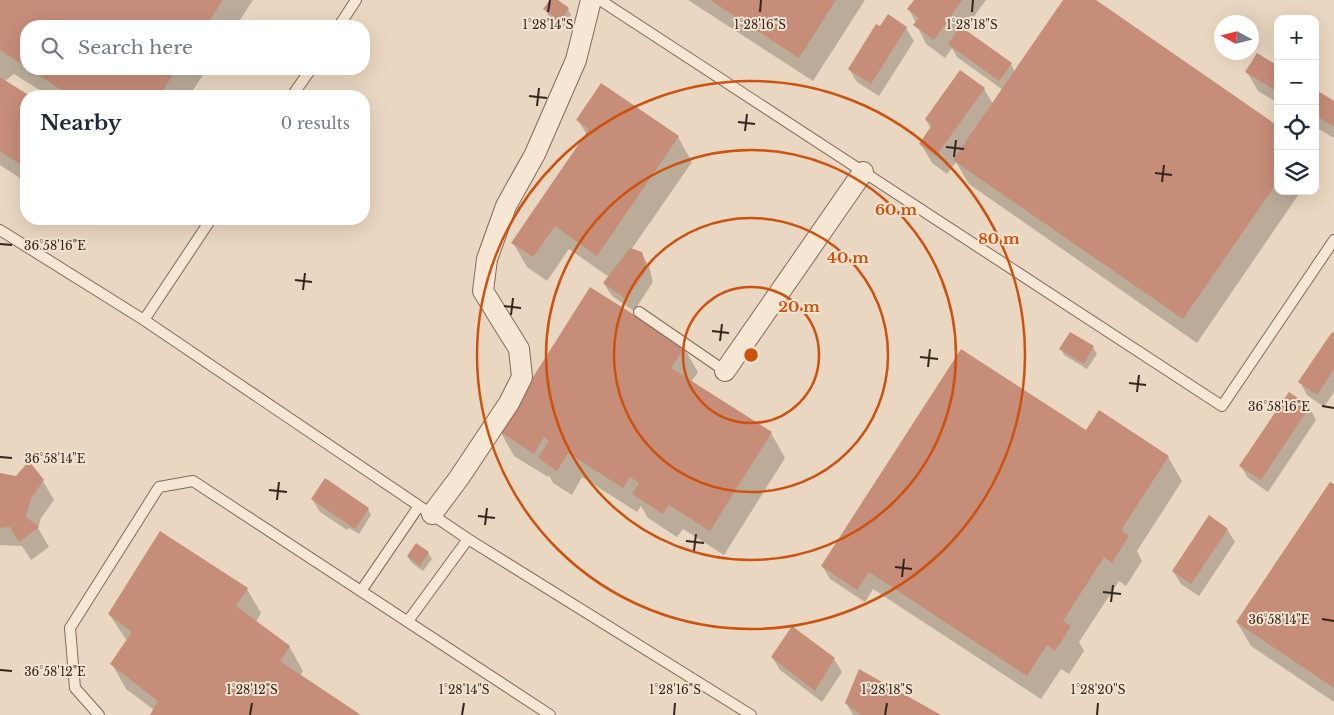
<!DOCTYPE html>
<meta charset="utf-8">
<style>
body{margin:0;font-family:"Libre Baskerville",serif;background:#f6f6f7;color:#1f2937}
.controls{position:absolute;right:15px;top:15px;display:grid;overflow:hidden;border-radius:10px;box-shadow:0 5px 20px #0002}
.controls button{width:45px;height:45px;display:grid;place-items:center;padding:0;border:0;border-bottom:1px solid #e0e1e3;background:#fff;color:#1f2937;font:25px sans-serif}
.compass{position:absolute;left:1214px;top:15px;width:45px;height:45px;border-radius:50%;background:#fff;box-shadow:0 5px 20px #0002;rotate:277deg}
.list{margin:0;padding:0;list-style:none}
h2{display:flex;justify-content:space-between;align-items:center;height:65px;margin:0;padding:0 20px;font-size:21px}
h2 small{font-size:16px;font-weight:400;color:#747a83}
.icon{flex:none;width:28px;height:28px;fill:none;stroke:currentColor;stroke-width:2;stroke-linecap:round;stroke-linejoin:round}
.map{position:relative;flex:none;width:1334px;height:715px;overflow:hidden}
.search{position:absolute;background:#fff;box-shadow:0 5px 20px #0002;left:20px;top:20px;width:350px;height:55px;display:flex;align-items:center;gap:12px;box-sizing:border-box;padding:0 18px;border-radius:20px;color:#747a83;font-size:19px}
.panel{position:absolute;background:#fff;box-shadow:0 5px 20px #0002;left:20px;top:90px;width:350px;height:135px;border-radius:20px}
.map>svg:first-child{display:block}
.shadow{fill:#0003}
.building{fill:#c68d79}
.lines{fill:none;stroke-linecap:round;stroke-linejoin:round}
.lane-casing{stroke:#83695a;stroke-width:12}
.street-casing{stroke:#83695a;stroke-width:22}
.lane{stroke:#f6e6d4;stroke-width:10}
.street{stroke:#f6e6d4;stroke-width:20}
.ticks{fill:none;stroke:#33241d;stroke-width:2}
.ring{fill:none;stroke:#cd510f;stroke-width:2.5}
.ticks-label{font-size:12px;text-anchor:middle;fill:#33241d;stroke:#f2e3d0;stroke-width:4;stroke-linejoin:round;paint-order:stroke}
.centre{fill:#cd510f;stroke:#f2e3d0;stroke-width:2.5}
.ring-label{font-size:15px;text-anchor:middle;font-weight:bold;fill:#cd510f;stroke:#f2e3d0;stroke-width:4;stroke-linejoin:round;paint-order:stroke}
</style>
<div class="map">
<svg width="1334" height="715" viewBox="0 0 1334 715">
<rect width="100%" height="100%" fill="#ead7c1"/>
<path class="shadow" d="M0 0H253L236 26H26V69H207L189 96H49L14 74 5 81 28 96H26V182L0 165Z
M552 0H556L568 9 571 15 563 27 548 15 545 9Z
M688 0H865L813 81Z
M915 0H986L964 30 1011 64 1015 72 1065 0H1094L1278 128V191H1301L1197 343 969 184 956 162 947 174 932 163 921 144 931 129 926 120 984 89 993 104 1003 90 957 57 952 48 945 58 926 44 909 9Z
M881 28H906L914 41 879 96 857 82 849 69Z
M1278 67V103L1258 91 1247 72Z
M1315 91 1334 102V138L1315 127Z
M578 120 678 137 692 162 631 250 641 253 649 266 653 282 634 311 612 296 604 284 609 277 569 249 547 281 527 267 513 243 587 135Z
M1334 335V392L1324 407 1307 395 1300 382Z
M1093 347 1097 354 1087 369 1064 355 1061 349Z
M684 348 698 372 691 382 771 433 785 458 724 555 683 529 677 537 648 518 641 506 637 512 582 477 572 495 553 483 549 475 548 477 514 456 500 431Z
M1309 407 1316 420 1268 492 1248 478 1241 466Z
M1086 432 1168 457 1182 481 1137 551 1142 561 1126 586 1119 581 1079 642 1084 651 1069 674 1061 669 1041 699 873 589 865 602 830 579 822 566Z
M29 463 37 471 54 500 41 518 38 528 49 547 31 560 22 546 0 545V475L16 477Z
M1334 486V702L1251 646 1237 622Z
M312 499 368 509 371 515 359 534 349 528 347 530 320 512Z
M1227 529 1235 542 1199 596 1181 584 1173 571Z
M417 545 428 553 432 559 423 571 412 563 408 557Z
M247 589 261 613 256 622 289 646 303 671 300 676 359 715H152L154 710 126 689 112 664 127 641 109 614Z
M772 657 834 659 842 672 822 702 780 670Z
M846 703 939 715H853Z"/>
<path class="building" d="M0 0H223L206 26H26V67L0 50Z
M550 0H558L569 8 560 21 543 9Z
M710 0H836L799 58Z
M914 0H962L934 40 913 25 919 18 907 9Z
M1063 0H1096L1278 126V181L1183 319 953 160Z
M888 14 907 27 871 84 848 69 876 24 880 26Z
M960 26 1012 63 999 81 948 44Z
M1257 53 1278 66V92L1245 72Z
M29 69H177L159 96H71Z
M960 70 985 88 936 156 919 144 932 125 925 119Z
M0 77 30 96H26V168L0 151Z
M601 83 679 136 597 256 555 226 533 257 511 243 589 129 576 120Z
M1315 89 1334 101V127L1315 115Z
M630 248 642 252 647 269 626 299 603 283Z
M590 287 685 347 671 368 772 432 710 531 669 505 663 514 632 494 639 483 630 477 623 488 568 453 557 471 538 458 549 441 544 437 534 454 499 431Z
M1070 332 1094 346 1084 364 1059 349Z
M1332 332 1334 333V369L1317 395 1298 382Z
M961 349 1086 430 1099 410 1169 456 1121 530 1129 536 1112 563 1104 557 1063 621 1071 626 1055 651 1047 645 1027 676 869 572 857 590 821 566Z
M1289 392 1310 406 1261 480 1239 466Z
M29 461 44 480 31 498 26 517 39 527 19 542 10 527 0 528V473L16 476Z
M325 478 369 508 355 529 311 499Z
M1330 482 1334 484V688L1236 622Z
M1209 515 1228 529 1191 584 1172 571Z
M160 531 248 588 236 606 290 646 280 661 361 715H150L158 701 110 664 132 632 108 614Z
M416 543 429 552 420 566 407 556Z
M792 626 835 658 815 691 771 657Z
M859 669 941 715H861L845 703Z"/>
<g class="lines">
<defs>
<path id="lane" d="M600 0 1222 406 1334 240
M339 26 356 0
M292 96 311 69
M0 230 144 320 468 539 751 715
M639 312 725 371
M144 320 211 219
M361 591 419 506
M408 621 468 539
M99 715 75 688 70 628 159 487 193 481 550 715"/>
<path id="street" d="M725 371 863 172
M432 514 459 478 509 403 522 377 519 349 483 291 487 259 506 206 535 154 576 60 591 0"/>
</defs>
<use href="#lane" class="lane-casing"/>
<use href="#street" class="street-casing"/>
<use href="#lane" class="lane"/>
<use href="#street" class="street"/>
</g>
<path class="ticks" d="M548 12 550 0M760 12 761 0M972 12 973 0M529 96 547 98M537 106 539 88M738 122 755 124M745 131 747 114M946 147 964 149M954 157 956 140M1155 173 1172 175M1162 182 1164 165M0 244 12 245M295 280 312 282M303 290 305 273M504 306 521 308M511 315 513 298M712 331 729 333M720 341 722 324M920 357 938 359M928 367 930 349M1129 383 1146 385M1137 392 1139 375M1322 406 1334 408M0 457 12 458M269 490 287 492M277 500 279 482M478 516 495 518M485 525 487 508M686 541 704 543M694 551 696 534M895 567 912 569M902 577 904 559M1103 592 1121 594M1111 602 1113 585M1322 619 1334 621M0 670 12 671M250 715 252 703M462 715 464 703M674 715 675 703M885 715 887 703M1097 715 1098 703"/>
<g class="ring">
<circle cx="751" cy="355" r="68"/>
<circle cx="751" cy="355" r="137"/>
<circle cx="751" cy="355" r="205"/>
<circle cx="751" cy="355" r="274"/>
</g>
<g class="ticks-label">
<text x="548" y="29">1°28'14"S</text>
<text x="760" y="29">1°28'16"S</text>
<text x="972" y="29">1°28'18"S</text>
<text x="55" y="250">36°58'16"E</text>
<text x="1279" y="411">36°58'16"E</text>
<text x="55" y="463">36°58'14"E</text>
<text x="1279" y="624">36°58'14"E</text>
<text x="55" y="676">36°58'12"E</text>
<text x="252" y="694">1°28'12"S</text>
<text x="464" y="694">1°28'14"S</text>
<text x="675" y="694">1°28'16"S</text>
<text x="887" y="694">1°28'18"S</text>
<text x="1098" y="694">1°28'20"S</text>
</g>
<circle cx="751" cy="355" r="8" class="centre"/>
<g class="ring-label">
<text x="896" y="215">60 m</text>
<text x="999" y="244">80 m</text>
<text x="848" y="263">40 m</text>
<text x="799" y="312">20 m</text>
</g>
</svg>
<div class="controls">
<button>+</button>
<button>−</button>
<button><svg class="icon" aria-label="locate" viewBox="0 0 24 24"><circle cx="12" cy="12" r="6"/><path d="M12 2v4M12 18v4M2 12h4M18 12h4"/></svg></button>
<button><svg class="icon" aria-label="layers" viewBox="0 0 24 24"><path d="M12 4l9 5-9 5-9-5zM3 14l9 5 9-5"/></svg></button>
</div>
<svg class="compass" viewBox="-18 -18 36 36"><path d="M0-13l5 13h-10z" fill="#e53935"/><path d="M0 13l5-13h-10z" fill="#747a83"/></svg>
<div class="search"><svg class="icon" aria-label="search" viewBox="0 0 24 24"><circle cx="10" cy="10" r="6"/><path d="M15 15l6 6"/></svg>Search here</div>
<section class="panel">
<h2>Nearby<small>0 results</small></h2>
<ul class="list">
</ul>
</section>
</div>
